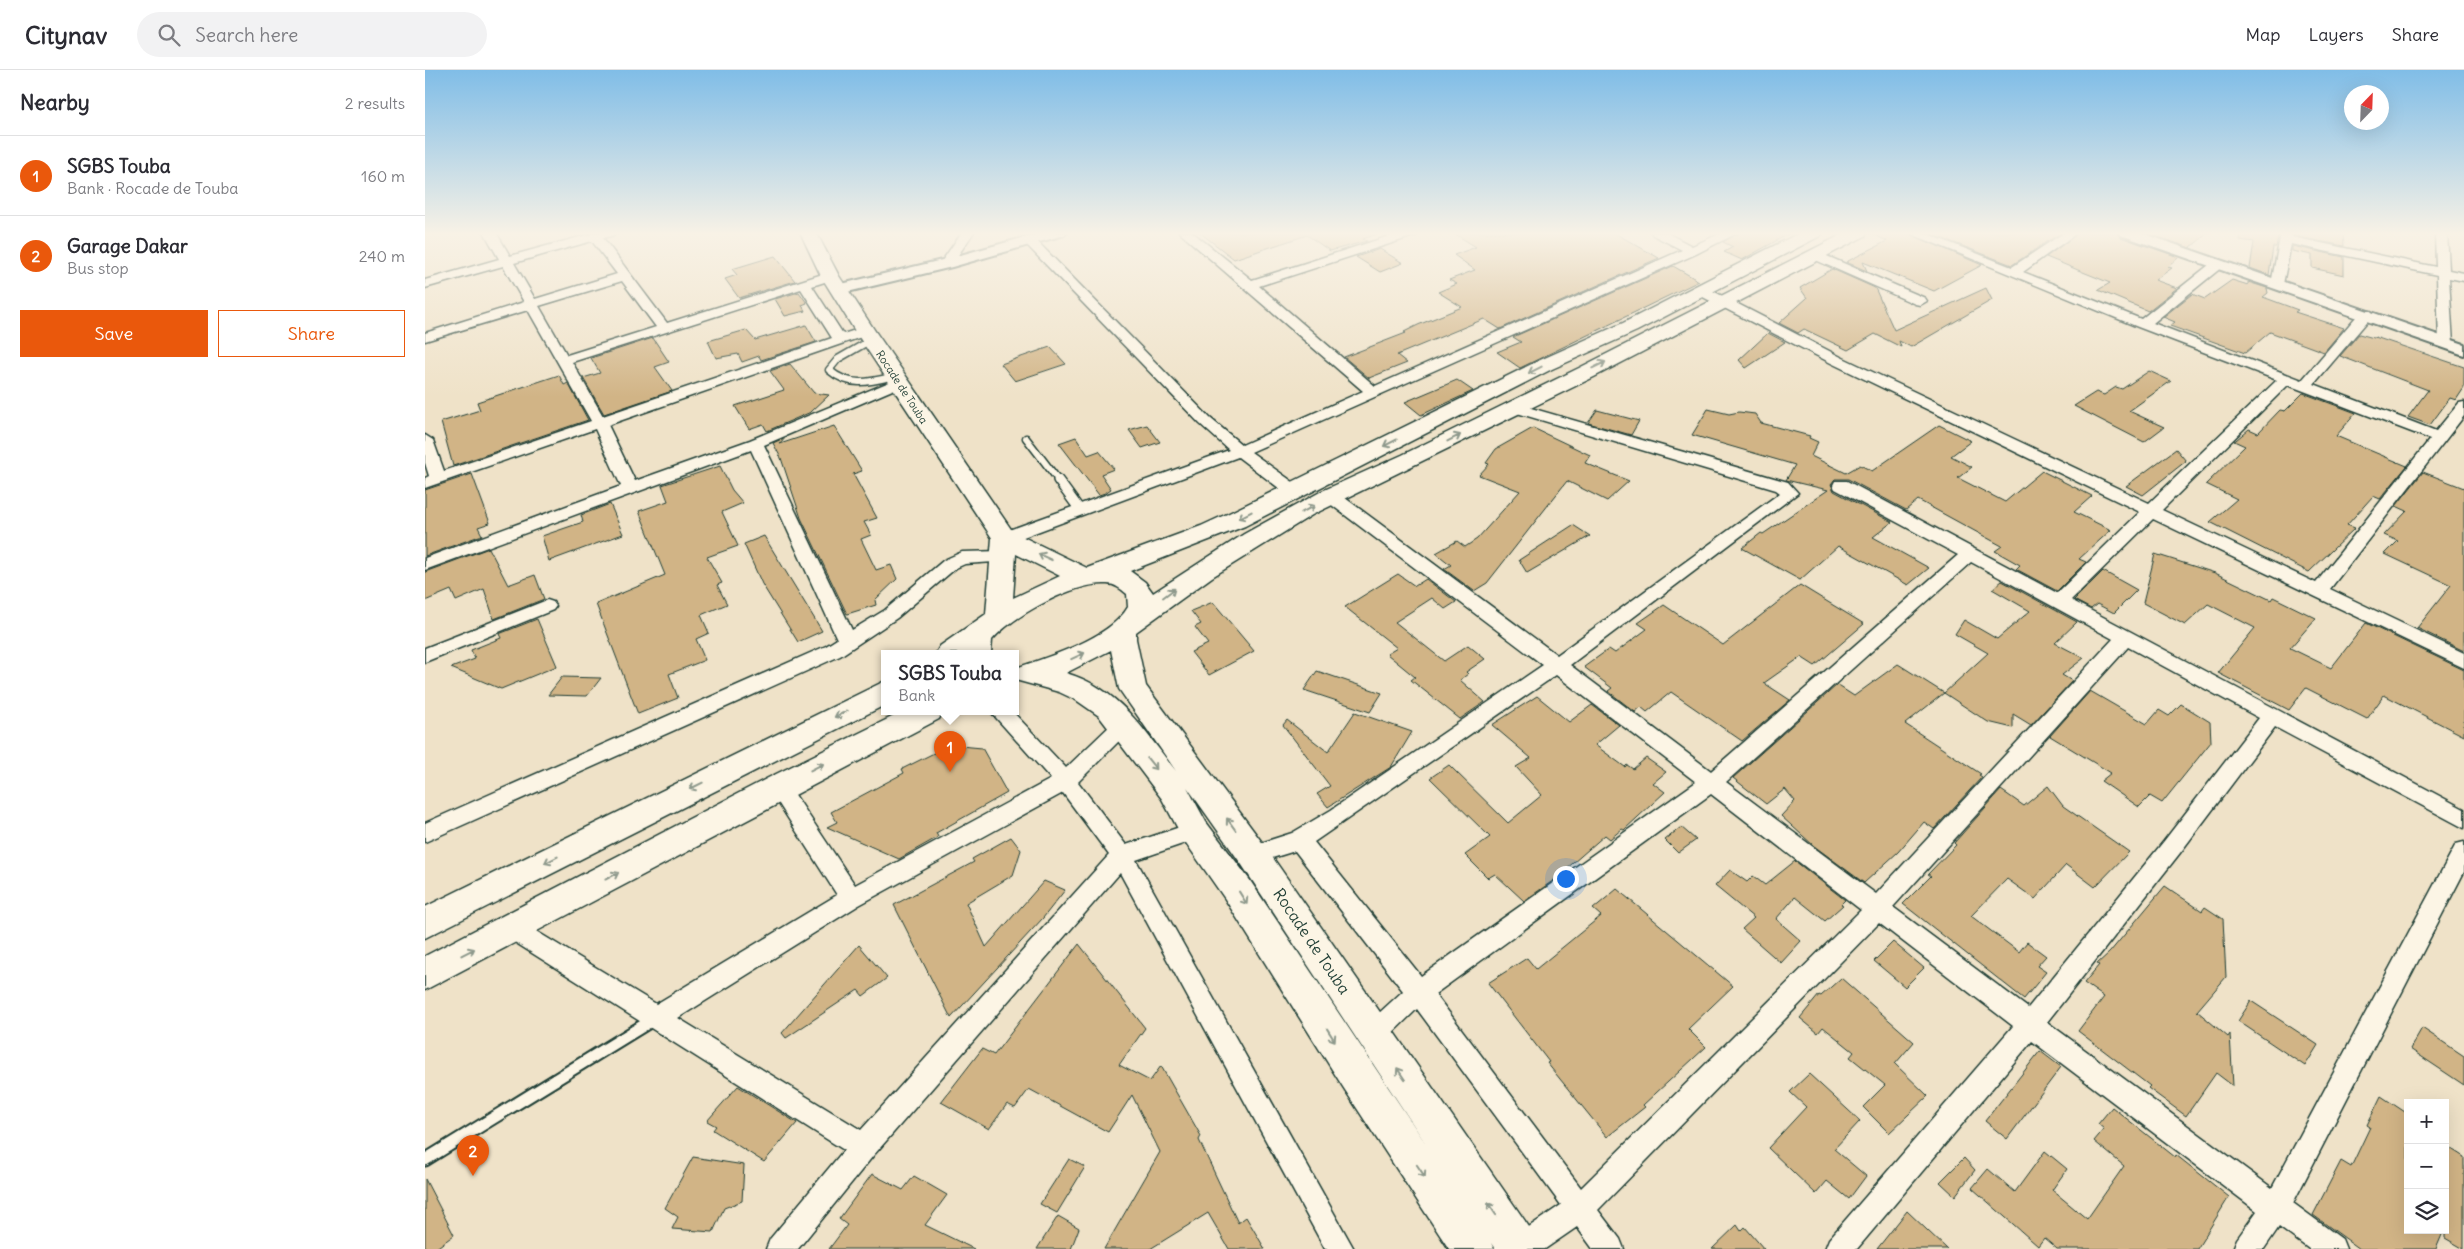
<!DOCTYPE html>
<meta charset="utf-8">
<style>
body{margin:0;font-family:Delius,sans-serif;background:#f2f2f3;color:#2b2b33}
.controls{position:absolute;right:15px;bottom:15px;display:grid;overflow:hidden;border-radius:0px;box-shadow:0 5px 20px #0002}
.controls button{width:45px;height:45px;display:grid;place-items:center;padding:0;border:0;border-bottom:1px solid #e1e1e2;background:#fff;color:#2b2b33;font:25px sans-serif}
.compass{position:absolute;left:1919px;top:15px;width:45px;height:45px;border-radius:50%;background:#fff;box-shadow:0 5px 20px #0002;rotate:23deg}
.you{position:absolute;left:1140px;top:808px;width:18px;height:18px;margin:-12px;border:4px solid #fff;border-radius:50%;background:#1a73e8;box-shadow:0 0 0 8px #1a73e833}
.badge{display:grid;place-items:center;width:32px;height:32px;border-radius:50%;background:#ea580c;color:#fff;font-size:16px;font-weight:700}
.pin{position:absolute;translate:-50% -41px;filter:drop-shadow(0 1px 2px #0008)}
.pin::after{content:'';position:absolute;top:26px;width:18px;height:15px;background:inherit;clip-path:polygon(0 0,100% 0,50% 100%)}
.popup{position:absolute;left:456px;top:580px;width:138px;height:65px;box-sizing:border-box;display:grid;place-content:center;border-radius:0px;background:#fff;filter:drop-shadow(0 1px 4px #0005);font-size:16px;white-space:nowrap;color:#7c7c81}
.popup b{font-size:19px;color:#2b2b33}
.popup::after{content:'';position:absolute;left:50%;top:100%;margin-left:-10px;border:10px solid transparent;border-top-color:#fff}
.list{margin:0;padding:0;list-style:none}
h2{display:flex;justify-content:space-between;align-items:center;height:65px;margin:0;padding:0 20px;font-size:21px}
h2 small{font-size:16px;font-weight:400;color:#7c7c81}
.list li{display:grid;grid-template-columns:32px 1fr auto;gap:15px;align-items:center;box-sizing:border-box;height:80px;padding:0 20px;border-top:1px solid #e1e1e2}
.list b{display:block;font-size:19px;white-space:nowrap}
.list p{margin:0;font-size:16px;white-space:nowrap;color:#7c7c81}
.list em{font-size:16px;font-style:normal;color:#7c7c81}
.actions{display:flex;gap:10px;padding:15px 20px}
.actions a{flex:1;padding:11px 0;border:1px solid #ea580c;border-radius:0px;text-align:center;font-size:18px;color:#ea580c}
.actions .main{background:#ea580c;color:#fff}
.icon{flex:none;width:28px;height:28px;fill:none;stroke:currentColor;stroke-width:2;stroke-linecap:round;stroke-linejoin:round}
.map{position:relative;flex:none;width:2039px;height:1179px;overflow:hidden}
header{display:flex;align-items:center;gap:30px;box-sizing:border-box;height:70px;padding:0 25px;background:#fff;border-bottom:1px solid #e1e1e2}
header strong{font-size:24px}
nav{display:flex;gap:28px;margin-inline-start:auto;font-size:18px}
.search{width:350px;height:45px;background:#f2f2f3;display:flex;align-items:center;gap:12px;box-sizing:border-box;padding:0 18px;border-radius:28px;color:#7c7c81;font-size:19px}
main{display:flex}
aside{flex:1;background:#fff}
.map>svg:first-child{display:block}
.building{fill:#d1b486;stroke:#1f3d34}
.lines{fill:none;stroke-linecap:round;stroke-linejoin:round}
.service-far2-casing{stroke:#1f3d34;stroke-width:9}
.service-far1-casing{stroke:#1f3d34;stroke-width:12}
.service-casing{stroke:#1f3d34;stroke-width:15}
.minor-casing{stroke:#1f3d34;stroke-width:3}
.tertiary-casing{stroke:#1f3d34;stroke-width:4}
.primary-casing{stroke:#1f3d34;stroke-width:3}
.service-far2{stroke:#fcf5e5;stroke-width:6}
.service-far1{stroke:#fcf5e5;stroke-width:9}
.service{stroke:#fcf5e5;stroke-width:11}
.minor{fill:#fcf5e5;fill-rule:evenodd}
.tertiary{fill:#fcf5e5;fill-rule:evenodd}
.primary{fill:#fcf5e5;fill-rule:evenodd}
.oneway{stroke:#8e998c}
.labels{text-anchor:middle;dominant-baseline:central;stroke-width:5;stroke-linejoin:round;paint-order:stroke}
.far-street-label{font-size:11px;fill:#1f3d34;stroke:#fcf5e5}
.near-street-label{font-size:16px;fill:#1f3d34;stroke:#fcf5e5}
</style>
<header>
<strong>Citynav</strong>
<div class="search"><svg class="icon" aria-label="search" viewBox="0 0 24 24"><circle cx="10" cy="10" r="6"/><path d="M15 15l6 6"/></svg>Search here</div>
<nav><a>Map</a><a>Layers</a><a>Share</a></nav>
</header>
<main>
<aside>
<h2>Nearby<small>2 results</small></h2>
<ul class="list">
<li><span class="badge">1</span><div><b>SGBS Touba</b><p>Bank · Rocade de Touba</p></div><em>160 m</em></li>
<li><span class="badge">2</span><div><b>Garage Dakar</b><p>Bus stop</p></div><em>240 m</em></li>
</ul>
<div class="actions"><a class="main">Save</a><a>Share</a></div>
</aside>
<div class="map">
<svg width="2039" height="1179" viewBox="0 0 2039 1179">
<rect width="100%" height="100%" fill="#efe2c8"/>
<filter id="ink" filterUnits="userSpaceOnUse"><feTurbulence type="fractalNoise" baseFrequency=".02" numOctaves="2"/><feDisplacementMap in="SourceGraphic" scale="10" xChannelSelector="R" yChannelSelector="G"/><feConvolveMatrix kernelMatrix="1 2 1 2 8 2 1 2 1" color-interpolation-filters="sRGB"/></filter>
<g filter="url(#ink)">
<path class="building" d="M774 162H951L952 164 938 169 942 171 905 181 882 165 809 189Z
M1027 162H1188L1234 188 1075 259 1059 249 972 285 982 293 944 308 919 287 981 263 979 262 993 255 1037 237 1013 222 1032 214 1024 210 1050 200 1029 185 1051 177Z
M1316 162H1367L1317 190 1299 182 1308 177 1298 172Z
M1444 162H1480L1557 195 1509 221 1438 192 1442 201 1421 192 1462 171Z
M1501 162H1637L1587 195Z
M1655 162H1691L1695 167 1754 187 1743 197 1747 198 1730 210 1752 218 1723 241 1673 220 1685 213 1621 187Z
M1718 162H1784L1765 178Z
M1816 162H1854L1851 177H1848L1844 205 1825 198 1829 172 1815 170Z
M1870 162H1918L1919 176 1869 166Z
M1867 176 1919 187V205L1887 198V185L1867 181Z
M955 179 978 193 955 202 931 187Z
M350 186 370 211 314 228 300 209 312 205 307 199Z
M1248 196 1274 211 1095 298 1072 282 1096 272 1088 267Z
M1407 199 1450 218 1469 260 1561 218 1567 230 1486 277 1474 271 1476 277 1450 264 1423 280 1379 259 1373 263 1354 253 1382 228 1375 218Z
M1807 210 1823 215V212L1842 218 1843 223 1838 227 1873 240 1870 242 1919 258 1899 282 1845 262 1820 283 1745 256 1750 252 1738 247 1767 224 1780 229Z
M374 222 382 233 377 235 380 241 360 246 350 229Z
M381 255 391 272 336 290 334 286 317 292 313 284 291 288 283 271 321 260 330 270Z
M1343 263 1360 272 1321 298 1314 290Z
M1934 264 1949 268 1950 267 2039 297V318L2031 330 2025 328 2005 355 1983 347 2003 320 1915 286Z
M228 268 244 292 230 297 247 321 179 344 158 308 175 303 166 288Z
M625 277 641 294 590 311 576 294Z
M365 294 389 323 404 325 386 342 342 361 338 354 324 359 310 336 359 320 345 301Z
M1724 301 1746 311 1704 341 1739 357 1719 372 1649 336 1671 322 1679 325 1691 317 1697 319Z
M134 305 139 315 143 313 163 350 28 396 16 352 55 340 52 332Z
M1032 310 1048 321 996 345 980 332Z
M1878 323 1931 343 1911 366 1982 396 1955 429 1948 426 1922 455 1930 458 1884 502 1785 452 1812 429 1781 414 1820 376 1809 371 1811 370 1824 359 1833 363 1855 340 1860 341Z
M1283 339 1304 344 1314 342 1330 344 1336 353 1385 366 1384 368 1393 372 1386 386 1421 403 1435 395 1447 401 1514 355 1546 371 1526 386 1547 397 1533 408 1580 432 1617 401 1667 426 1649 442 1686 460 1654 489 1661 492 1632 521 1591 499 1595 495 1570 481 1577 476 1493 430 1481 440 1423 409H1410L1406 414 1409 421 1467 452 1448 467 1504 498 1483 515 1413 476 1375 510 1317 478 1336 463 1338 464 1403 420 1361 410 1370 395 1267 365Z
M1172 340 1214 351 1206 365 1163 353Z
M722 355 735 372 717 378 704 360Z
M409 356 437 401 428 404 452 448 439 452 446 465 436 469 451 500 466 495 472 509 450 530 451 535 422 544 376 448 356 388 348 373 361 367 355 374Z
M1108 358 1165 385 1160 393 1204 411 1182 431 1142 411 1062 513 1049 521 1019 499 1026 495 1011 483 1032 471 1040 477 1052 469 1095 421 1054 405 1064 394 1061 393 1071 379Z
M651 367 663 385 674 381 689 399 676 404 686 419 680 423 674 425 634 373Z
M1751 379 1761 391 1718 425 1701 416Z
M295 396 307 420 318 433 297 442 313 476 282 487 297 513 292 515 302 534 276 545 284 563 271 569 280 590 244 604 253 628 213 644 171 534 240 505 214 441 243 431 237 415Z
M1998 402 2039 418V581L1992 558 2026 515 1960 484 1973 471 1959 465 1982 441 1971 436Z
M47 404 65 453 53 457 57 465 0 486V420Z
M185 434 198 464 124 491 117 466 158 452 156 445Z
M1148 455 1165 466 1102 503 1094 490Z
M339 466 397 561 373 572 337 514 319 474Z
M64 478 83 515 110 505 119 529 69 549 59 519 31 531 26 520 0 531V502Z
M1730 484 1790 503 1846 530 1848 527 1891 548 1865 578 1906 598 1941 553 2039 600V666L1959 625 1942 649 1881 618 1864 640 1793 603 1830 558 1783 534 1760 555 1718 533Z
M1678 501 1712 520 1689 543 1672 534 1666 539 1649 530Z
M973 504 990 516 1001 509 1031 532 1020 539 1007 528 970 552 1019 591 1043 575 1060 589 1041 602 1043 604 1035 610 1060 632 1035 649 986 610 990 607 962 584 972 578 920 537Z
M1577 511 1652 552 1630 573 1659 588 1637 605 1647 611 1606 655 1588 644V658L1563 652 1519 623 1480 654 1556 704 1554 705 1557 707 1509 759 1499 752 1473 782 1439 813 1389 776 1356 746 1370 731 1360 719 1341 734 1308 708 1412 615 1429 626 1473 594 1519 623 1563 583 1530 564 1539 550 1572 569 1605 541 1567 519Z
M1375 515 1439 554 1390 596 1376 587 1339 613 1365 630 1317 671 1246 622 1222 642 1216 637 1210 642 1183 621 1187 618 1159 597 1184 579 1190 583 1222 559 1213 553 1239 535 1298 575Z
M788 532 829 581 784 605 766 582 783 574 770 557 776 554 766 541Z
M112 549 132 596 76 619 26 598 50 589 46 580 76 568 74 564Z
M892 601 957 623 945 642 879 620Z
M137 607 176 608 162 626 123 625Z
M1665 621 1722 654 1734 640 1744 646 1756 634 1785 652 1786 672 1737 733 1725 726 1714 737 1676 711 1686 703 1625 666Z
M1112 626 1144 652 1167 635 1194 655 1170 675 1200 697 1202 695 1208 699 1221 688 1241 702 1228 713 1240 722 1199 760 1197 759 1185 769 1180 765 1140 800 1142 801 1099 831 1070 804 1063 808 1040 785 1065 767 1005 708 1024 695 1083 753 1117 725 1091 697 1106 688 1067 655Z
M930 642 987 662 966 697 903 737 892 724 905 716 858 655 862 650 903 682Z
M525 675 557 678 582 723 511 763 513 767 474 789 402 757 412 752 406 742 479 703 477 699Z
M1623 716 1638 736 1704 782 1670 817 1641 795 1610 829 1582 809 1546 846 1594 882 1602 872 1621 886 1612 896 1621 902 1599 929 1478 834 1506 806 1503 804 1531 775 1529 773 1576 720 1599 736Z
M1256 757 1271 770 1253 783 1240 770Z
M586 767 596 780 588 805 541 833 561 877 619 811 640 820 618 848 526 948 469 835 549 792 547 789Z
M1370 791 1420 830 1416 834 1418 835 1400 851 1370 827 1351 849 1376 871 1356 893 1317 859 1329 848 1290 816 1305 800 1322 812 1328 806 1340 815Z
M1740 816 1777 841 1780 837 1798 849 1801 907 1772 941 1803 967 1805 964 1808 1016 1791 1003 1761 1046 1723 1018 1725 1016 1653 961 1679 927 1659 913 1674 895 1672 894 1685 882Z
M1192 819 1308 916 1263 959 1281 977 1218 1035 1220 1037 1182 1067 1122 993 1124 992 1063 913 1102 888 1111 899 1176 846 1168 839Z
M1468 872 1499 898 1480 917 1449 891Z
M654 874 720 958 694 995 725 1011 736 996 776 1066 774 1070 813 1153 821 1147 840 1179H804L783 1143 725 1179H679L735 1082 707 1025 683 1062 604 1019 590 1038 582 1034 564 1059 516 1032 557 979 569 985Z
M434 875 462 908 438 926 433 920 361 968 357 963Z
M1416 908 1489 972 1470 994 1503 1026 1464 1063 1438 1037 1460 1015 1425 987 1429 982 1398 957 1393 963 1375 948 1394 925 1396 926Z
M1826 931 1893 975 1880 996 1813 951Z
M1997 958 2039 986V1015L1985 979Z
M1615 981 1636 997 1582 1069 1560 1051Z
M1384 1004 1435 1051 1409 1079 1441 1106 1424 1129 1402 1111 1391 1124 1343 1078 1381 1037 1365 1022Z
M313 1016 372 1053 339 1092 288 1060 291 1056 282 1051Z
M1956 1026 1983 1044V1160H2019L2011 1179H1935L1888 1145 1916 1091 1926 1097 1945 1057 1942 1055Z
M1687 1037 1750 1087 1751 1085 1804 1127 1772 1179H1632L1619 1168 1613 1176 1547 1118 1563 1099 1590 1122 1620 1081 1642 1099 1627 1120 1662 1149 1699 1096 1669 1071 1679 1059 1673 1054Z
M2020 1075 2039 1087V1179L2020 1168Z
M268 1087 319 1095 317 1131 299 1138 288 1162 247 1159 253 1147 240 1138Z
M1539 1088 1550 1100 1530 1126 1515 1112Z
M644 1089 660 1097 632 1143 615 1134Z
M447 1104 478 1120 489 1106 522 1125 500 1155 549 1179H404L422 1155 414 1149Z
M0 1109 29 1165 10 1179H0Z
M1482 1141 1522 1179H1452Z
M633 1146 654 1158 646 1179H612Z
M1312 1155 1316 1161 1320 1157 1339 1179H1287Z"/>
<g class="lines">
<defs>
<path id="service-far2" d="M446 270 413 289 404 300C425 318 445 312 470 306
M601 368 634 411"/>
<path id="service-far1" d="M633 410 655 440"/>
<path id="service" d="M0 1090 229 949"/>
<path id="minor" d="M59 162H71L85 186 173 162H191L189 165 178 168 242 253 401 203H409L411 206 409 209 387 216 418 264 440 257 447 261 445 264 183 355 210 411 325 370 474 308 481 312 479 315 339 375 427 560 460 540 519 490 537 482 578 481 584 483 587 487 584 491 540 494 531 498 472 548 415 586 0 772V753L401 576 412 569 326 380 0 500V488L196 416 170 359 0 418V408L4 406 0 393V365L8 370 19 401 166 351 103 240 0 271V263L99 232 78 196 0 218V210L74 189ZM167 171 192 204 110 229 89 193ZM197 211 231 257 142 285 114 236ZM376 219 407 268 178 346 147 292Z
M537 162H549L525 197H517L515 194Z
M754 162H767L827 210 977 162H994L992 165 834 216 950 316 1257 180 1228 165 1226 162H1240L1267 176 1299 162H1314L1271 184 826 382 875 417 877 421 875 425H863L813 387 585 472H573L571 468 573 464 804 380 775 354 600 173 598 170 600 167H608L785 348 817 375 938 321Z
M1482 162H1497L1587 197 1640 162H1653L1598 202 1716 249 1789 191H1797L1799 194 1797 197 1728 253 1877 310 1936 241H1946L1948 244 1946 247 1889 314 2011 361 2034 333 2039 332V346L1905 519 2039 583V598L1728 449 1646 530 2039 739V758L1850 657 1755 783 1622 952 1847 1118 2031 774 2039 772V802L1868 1133 1917 1169 1921 1179H1884L1854 1157 1839 1179H1808L1812 1169 1832 1141 1607 971 1432 1179H1400L1404 1169 1588 956 1454 853 1173 1140 1195 1169 1199 1179H1168L1152 1157 1120 1179H1082L1086 1169 1136 1135 992 939 958 972 949 976 940 972 937 964 940 956 978 921 870 781 828 794 820 792 817 785 820 778 867 763 906 740 1118 595 900 430 898 426 900 422H912L1132 585 1355 423 1351 420 1082 340 1080 337 1082 334H1092L1363 412 1373 423 1145 595 1286 701 1533 485 1410 419 1408 415 1410 411H1422L1632 523 1715 442 1406 293 1270 223 1269 220 1270 217H1280L1416 287 1724 433 1852 310 1713 257ZM1863 315 2005 369 1891 513 1737 440ZM1546 492 1688 569 1451 824 1301 712ZM1703 577 1834 648 1739 771 1603 938 1468 837ZM1131 605 1271 712 996 906 889 772ZM1286 724 1436 840 1156 1118 1010 924Z
M1856 162H1868L1867 167 2011 197 2010 162H2022L2024 200 2039 203V211L2024 208 2028 274 2021 278 2014 274 2012 205 1866 174 1858 214 1857 217H1847L1846 214Z
M1390 181 1500 228 1502 231 1495 235 1490 234 1386 188 1384 185Z
M122 530 128 532 131 536 128 540 0 592V578Z
M565 641H587L641 698 690 651 697 648 704 651 707 656 704 661 653 712 701 775 770 752 778 755 781 761 778 767 711 790 929 1179H900L695 803 448 1086 373 1179H341L345 1169 419 1080 80 866 77 859 80 852 88 849 96 852 231 934 412 825 347 723 344 717 347 711 354 709 361 711 430 815 626 709ZM638 723 684 785 436 1060 253 948 434 835Z"/>
<path id="tertiary" d="M619 162H642L639 165 527 197 414 224 408 222 406 219 408 216 517 190Z
M1693 162H1714L2039 274V285L1696 165Z"/>
<path id="primary" d="M375 162H391L414 206 450 261 588 462 662 498 776 456 802 444 1113 291 1198 253 1376 162H1398L1395 166 1212 261 1127 299 820 456 705 501 720 512 728 523 819 464 897 421 977 385 1154 298 1422 162H1442L1440 166 1169 307 887 445 787 507 711 562V569L721 616 839 775 1109 1164 1115 1179H1070L1066 1173 1069 1179H1024L918 1017 800 829 759 770 737 729 674 646 651 630 634 622 594 611 590 604 594 597C626 586 685 568 703 537L702 524C696 519 690 514 682 514 649 512 589 545 567 570L566 583H511L515 576 561 544 567 468 430 261 396 206ZM591 484 635 506 588 528ZM686 580 694 619 751 701C718 660 695 619 641 603ZM762 717 817 795 1001 1074 824 809 781 752Z
M460 611V635L0 868V837Z
M479 641H518L514 649 0 920V886L343 708Z"/>
</defs>
<use href="#service-far2" class="service-far2-casing"/>
<use href="#service-far1" class="service-far1-casing"/>
<use href="#service" class="service-casing"/>
<use href="#minor" class="minor-casing"/>
<use href="#tertiary" class="tertiary-casing"/>
<use href="#primary" class="primary-casing"/>
<use href="#service-far2" class="service-far2"/>
<use href="#service-far1" class="service-far1"/>
<use href="#service" class="service"/>
<use href="#minor" class="minor"/>
<use href="#tertiary" class="tertiary"/>
<use href="#primary" class="primary"/>
</g>
<defs><path id="oneway-shaft" d="M-6 0H5M1.5-3L5.5 0L1.5 3" fill="none" stroke-width="1.6" stroke-linecap="round" stroke-linejoin="round" transform="scale(1.25)"/></defs>
<g class="oneway">
<use href="#oneway-shaft" transform="translate(1174 295) rotate(-26)"/>
<use href="#oneway-shaft" transform="translate(1110 300) rotate(153)"/>
<use href="#oneway-shaft" transform="translate(1029 368) rotate(-27)"/>
<use href="#oneway-shaft" transform="translate(965 373) rotate(153)"/>
<use href="#oneway-shaft" transform="translate(883 439) rotate(-28)"/>
<use href="#oneway-shaft" transform="translate(820 445) rotate(153)"/>
<use href="#oneway-shaft" transform="translate(620 487) rotate(-155)"/>
<use href="#oneway-shaft" transform="translate(744 523) rotate(-37)"/>
<use href="#oneway-shaft" transform="translate(653 586) rotate(-25)"/>
<use href="#oneway-shaft" transform="translate(416 644) rotate(154)"/>
<use href="#oneway-shaft" transform="translate(727 694) rotate(51)"/>
<use href="#oneway-shaft" transform="translate(392 697) rotate(-27)"/>
<use href="#oneway-shaft" transform="translate(271 716) rotate(154)"/>
<use href="#oneway-shaft" transform="translate(806 754) rotate(-126)"/>
<use href="#oneway-shaft" transform="translate(126 790) rotate(153)"/>
<use href="#oneway-shaft" transform="translate(187 806) rotate(-28)"/>
<use href="#oneway-shaft" transform="translate(818 828) rotate(58)"/>
<use href="#oneway-shaft" transform="translate(43 882) rotate(-27)"/>
<use href="#oneway-shaft" transform="translate(906 965) rotate(58)"/>
<use href="#oneway-shaft" transform="translate(976 1004) rotate(-124)"/>
<use href="#oneway-shaft" transform="translate(996 1101) rotate(56)"/>
<use href="#oneway-shaft" transform="translate(1067 1139) rotate(-124)"/>
</g>
</g>
<linearGradient id="sky" x2="0" y2="1"><stop stop-color="#80bde7"/><stop offset="0.5" stop-color="#f8f2e6"/><stop offset="1" stop-color="#f8f2e6" stop-opacity="0"/></linearGradient>
<rect width="2039" height="327" fill="url(#sky)"/>
<g class="labels">
<g class="far-street-label">
<text transform="translate(477 317) rotate(57)">Rocade de Touba</text>
</g>
<g class="near-street-label">
<text transform="translate(887 871) rotate(56)">Rocade de Touba</text>
</g>
</g>
</svg>
<div class="controls">
<button>+</button>
<button>−</button>
<button><svg class="icon" aria-label="layers" viewBox="0 0 24 24"><path d="M12 4l9 5-9 5-9-5zM3 14l9 5 9-5"/></svg></button>
</div>
<svg class="compass" viewBox="-18 -18 36 36"><path d="M0-13l5 13h-10z" fill="#e53935"/><path d="M0 13l5-13h-10z" fill="#7c7c81"/></svg>
<div class="you"></div>
<div class="pin badge" style="left:525px;top:702px">1</div>
<div class="popup"><b>SGBS Touba</b>Bank</div>
<div class="pin badge" style="left:48px;top:1106px">2</div>
</div>
</main>
